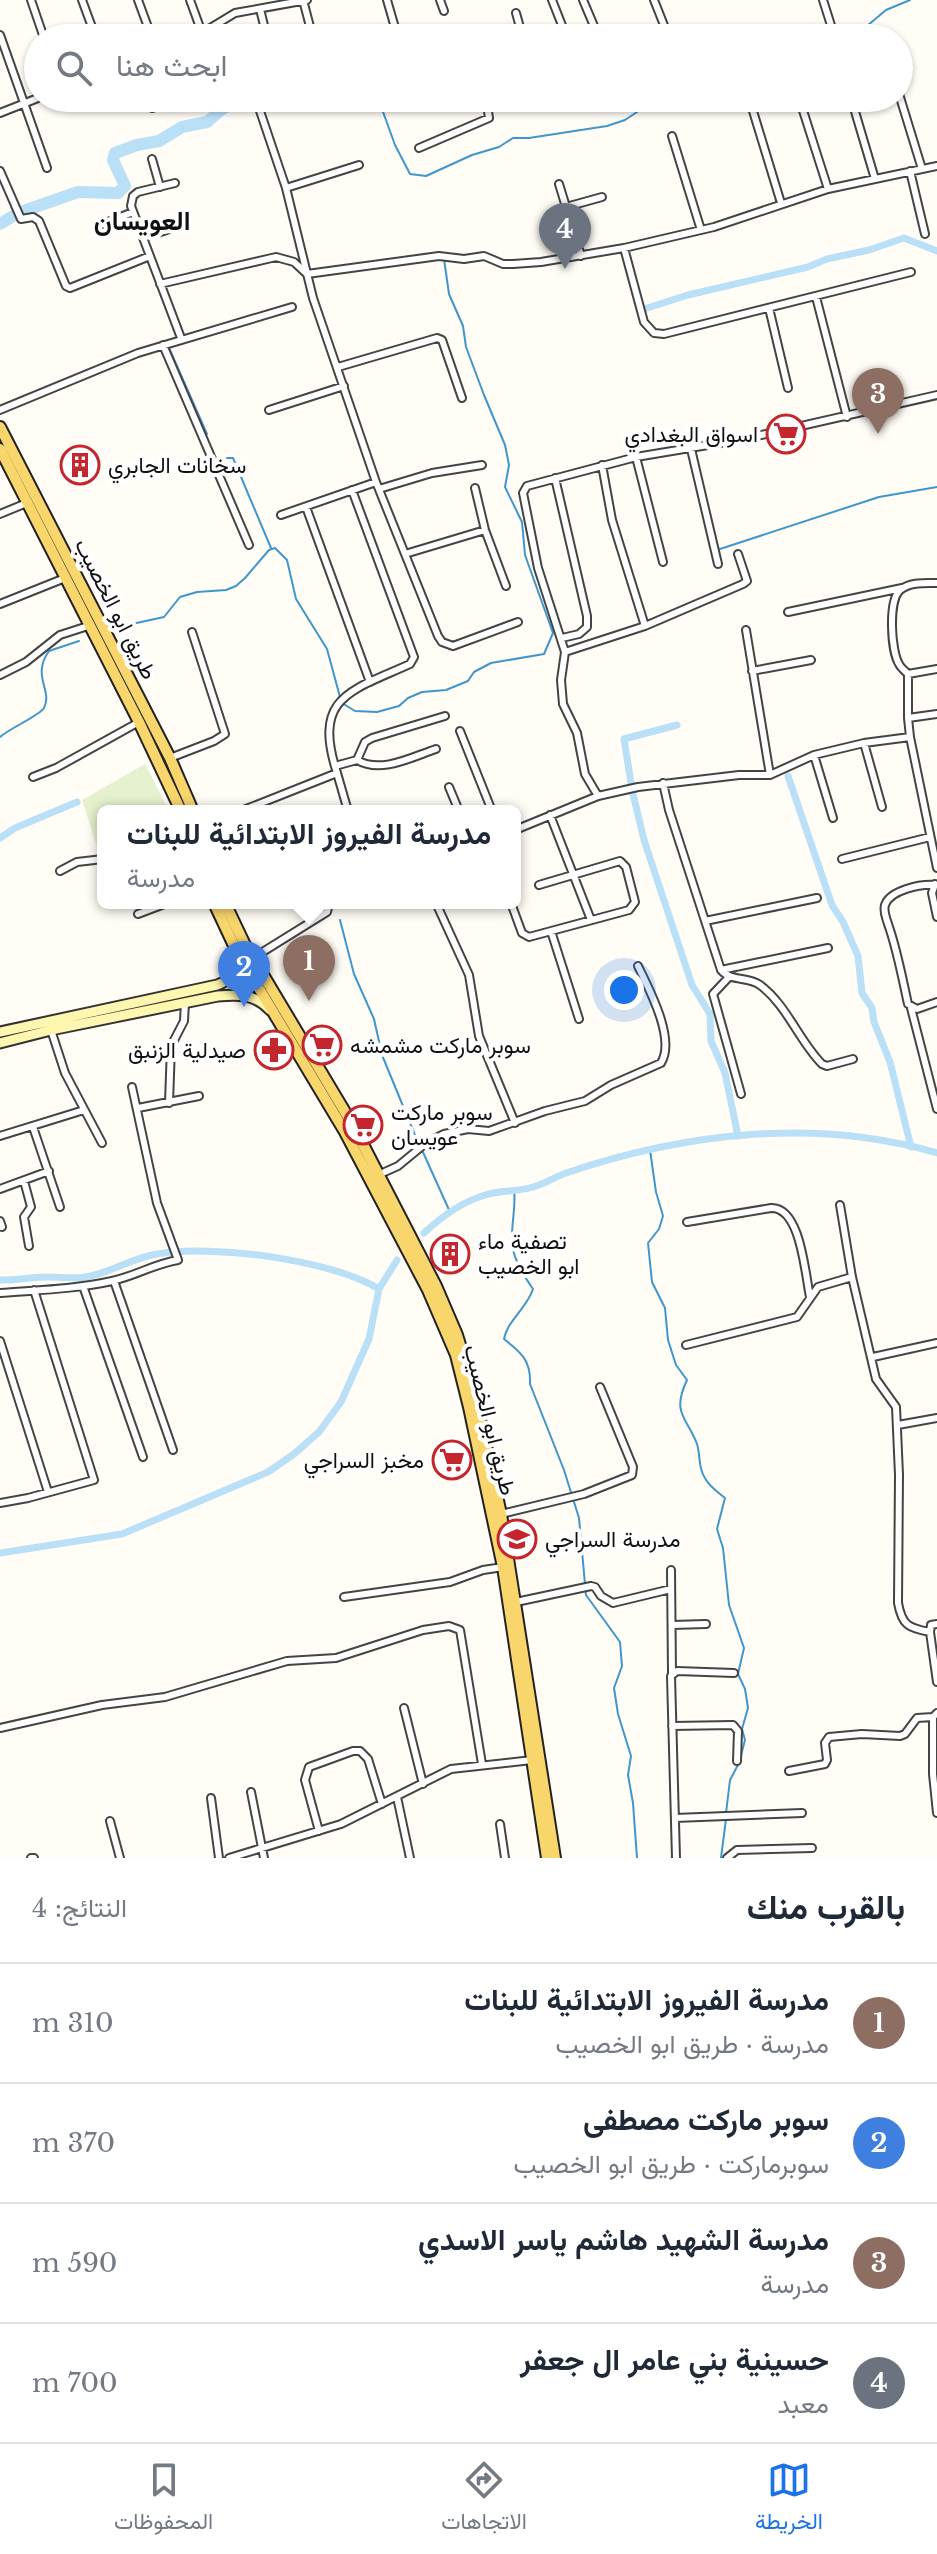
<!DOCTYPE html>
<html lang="ar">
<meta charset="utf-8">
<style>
body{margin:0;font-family:"Libre Baskerville",Vazirmatn,serif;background:#f6f6f7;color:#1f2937;direction:rtl}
.you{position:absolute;left:624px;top:990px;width:28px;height:28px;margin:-20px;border:6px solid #fff;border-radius:50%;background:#1a73e8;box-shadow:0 0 0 12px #1a73e833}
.badge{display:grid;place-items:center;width:52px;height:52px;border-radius:50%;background:#1a73e8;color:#fff;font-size:26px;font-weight:700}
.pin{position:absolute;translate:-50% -66px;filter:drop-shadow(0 2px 4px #0008)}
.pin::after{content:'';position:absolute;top:42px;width:28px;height:24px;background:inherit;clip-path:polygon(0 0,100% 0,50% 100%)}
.popup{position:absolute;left:97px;top:805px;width:424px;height:104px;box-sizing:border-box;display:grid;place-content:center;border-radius:12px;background:#fff;filter:drop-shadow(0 2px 6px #0005);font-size:26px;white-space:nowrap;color:#747a83}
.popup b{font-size:30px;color:#1f2937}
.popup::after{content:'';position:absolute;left:50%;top:100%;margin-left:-16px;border:16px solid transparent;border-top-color:#fff}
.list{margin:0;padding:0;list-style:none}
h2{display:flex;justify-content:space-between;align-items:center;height:104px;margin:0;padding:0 32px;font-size:34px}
h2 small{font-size:26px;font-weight:400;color:#747a83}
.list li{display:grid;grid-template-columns:52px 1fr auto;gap:24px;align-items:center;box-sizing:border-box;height:120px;padding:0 32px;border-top:2px solid #e0e1e3}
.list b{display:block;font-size:30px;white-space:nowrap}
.list p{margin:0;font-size:26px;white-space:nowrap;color:#747a83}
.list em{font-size:26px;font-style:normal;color:#747a83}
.icon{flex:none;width:44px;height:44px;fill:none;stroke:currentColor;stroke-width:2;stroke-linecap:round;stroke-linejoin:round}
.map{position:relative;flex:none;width:937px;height:1858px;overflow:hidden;direction:ltr}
.search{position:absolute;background:#fff;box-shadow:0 2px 6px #0004;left:24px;right:24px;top:24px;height:88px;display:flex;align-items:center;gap:20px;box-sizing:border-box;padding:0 28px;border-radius:44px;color:#747a83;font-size:30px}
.sheet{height:584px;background:#fff}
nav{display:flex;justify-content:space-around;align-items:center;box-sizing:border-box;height:112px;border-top:2px solid #e0e1e3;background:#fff;font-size:22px;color:#747a83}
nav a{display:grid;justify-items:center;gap:4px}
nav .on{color:#1a73e8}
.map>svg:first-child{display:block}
.pitch{fill:#e6f2cf}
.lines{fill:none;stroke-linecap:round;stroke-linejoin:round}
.stream{stroke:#3f96cf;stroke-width:2}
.canal{stroke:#b9e0f7;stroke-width:7}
.river{stroke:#b9e0f7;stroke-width:12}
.street-casing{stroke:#444;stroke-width:10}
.secondary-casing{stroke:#333;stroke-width:13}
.primary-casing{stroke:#222;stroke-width:14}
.street{stroke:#fff;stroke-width:6}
.secondary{stroke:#fff6b0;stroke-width:9}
.primary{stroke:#f9d66b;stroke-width:10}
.labels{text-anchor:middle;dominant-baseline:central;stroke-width:8;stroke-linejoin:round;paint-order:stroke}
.poi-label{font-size:22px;fill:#111;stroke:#fff;text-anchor:start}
.street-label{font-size:22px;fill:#111;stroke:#fff}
.quarter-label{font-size:26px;font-weight:bold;fill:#111;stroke:#fff}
</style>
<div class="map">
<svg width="937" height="1858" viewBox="0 0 937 1858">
<rect width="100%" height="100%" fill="#fffdf5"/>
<path class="pitch" d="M145 764 169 811H103L101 859 82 800Z"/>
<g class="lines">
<path class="stream" d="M823 38 861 31 886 10 910 0
M378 98 395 145 410 174 426 176 472 155 499 147 513 138H529L607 126 625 120 649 104 680 98
M169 348 207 434
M227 458H233L271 548
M720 549 879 497 937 487
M109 629 164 617 180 597 197 592 226 590 236 586 245 578 269 550 275 548 287 560 296 599 327 649 340 697
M342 703 355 711 377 712 399 706 408 698 422 692 446 690 468 681 474 672 491 663 544 654 553 633 525 555 522 522 505 487 509 465 505 445 484 395 466 347 463 326 449 294 444 259
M0 737C10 728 39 716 44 708 53 690 31 676 49 651L79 641
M340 920 354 974 374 1019 382 1055 419 1145
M422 1150 450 1212
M650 1150 656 1192 663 1216 659 1229 648 1243 652 1282 665 1308 668 1340 676 1365 687 1380C671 1414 687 1417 697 1444 699 1450 699 1457 700 1463 702 1480 712 1488 725 1498L717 1529 723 1548 729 1605 744 1648 738 1674 745 1689 748 1708 742 1729 745 1740 739 1763 730 1780 726 1813
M514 1190C516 1206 512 1220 512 1236 511 1256 522 1273 533 1289 527 1308 507 1321 504 1339 522 1353 531 1361 530 1384L564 1470 579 1518 586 1595 620 1642 622 1666 614 1688 618 1714 631 1756 628 1775 633 1803 637 1858
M721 1858 726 1819"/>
<path class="canal" d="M644 309 688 295 808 267 827 259 869 250 904 238 937 251
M788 776 832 905 843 922 858 956 862 993 872 1008 874 1022 890 1062 911 1147
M631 783 624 739 677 725
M633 794 644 840 692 985 710 1014 711 1041 725 1073 738 1136
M0 838 15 828 77 802
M424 1233C441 1217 462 1202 485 1195 500 1190 518 1192 533 1187 545 1184 555 1177 566 1173 684 1133 817 1117 937 1153
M0 1280C17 1280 33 1277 49 1277 61 1277 75 1279 86 1277 110 1273 132 1258 157 1254 212 1244 332 1260 379 1289
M0 1553 122 1534 268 1472 294 1454 319 1432 341 1402 369 1339 379 1289 397 1260"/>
<path class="river" d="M0 224 18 213 78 192 118 193 125 186 113 160 115 153 137 145 159 141 182 127 207 122 222 109 237 102 261 99 276 106 297 98"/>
<defs>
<path id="street" d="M31 0 44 38
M82 0 96 38
M138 0 152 38
M190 0 202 33
M303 0 313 38
M387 0 398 38
M440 0 444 11
M552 0 567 38
M583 0 599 38
M654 0 669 38
M823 0 835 38
M260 9 267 38
M516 13 523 38
M0 35 47 168
M186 38 202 33 235 13 307 0
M899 94 922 169
M542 98 543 101
M749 98 781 203
M799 98 828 189
M851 98 875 179
M152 108 179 98
M260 111 286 188 313 298 376 482 438 636 442 642 453 646 518 622
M0 113 38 98
M672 136 701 230
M419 148 489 118 486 98
M152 159 160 187
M0 171 21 219 33 217 39 221 66 286 70 288 150 256
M910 171 925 234
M175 183 138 192 133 196 131 206 181 338
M559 184 581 256
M286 188 359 165
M566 207 602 197
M98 226 133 212
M143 238 184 224
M624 248 644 322 654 333 664 334 911 272
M160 284 276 257 294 262 307 274 439 256 464 259 484 256 503 264H513L541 262 624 248 714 227 828 189 937 166
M816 297 847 417
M769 308 788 388
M163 345 249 545
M338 367 437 338 442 340 462 398
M0 410 138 353 292 307
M269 410 344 386
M691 449 718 564
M636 457 663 562
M602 465 612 520 645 626
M555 478 587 616V627L579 634 562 638
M475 488 485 530 506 586
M379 489 432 473 482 465
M306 507 370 682
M0 514 29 502
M281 515 376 482
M405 554 485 530
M0 604 65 578
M788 612 902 588
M746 630 770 775
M565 652 645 626 743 584 747 581 738 554
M752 671 811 660
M908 674 937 669
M0 675 26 662 60 635 88 626
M908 718V674C905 671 901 668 899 664 891 651 888 601 900 590 910 582 924 583 937 583
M460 731 492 811
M910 737 908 718 937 714
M864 743 882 807
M814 755 833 818
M170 758 214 741 225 734 192 632
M357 760C381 774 412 757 436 749
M335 766 357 760 365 742 372 738 445 716
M337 773C312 696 351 691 410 664L414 657 352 490
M33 777 56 768 139 722
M663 783 669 810 721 970 828 948
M449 787 459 811
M598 796 585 774 577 733 563 704 561 680 565 652 538 568 523 493 527 486 636 457 744 439 937 395
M241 811 337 773 348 811
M550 815 591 920
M515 830 598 796 638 787 739 775H770L814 755 864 743 910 737 937 868
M842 859 930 837
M60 871 77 862 103 859
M935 884 932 893 937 917
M935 885C920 884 890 890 885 905 883 912 886 917 888 924 897 949 902 977 908 1004L917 1009 937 1002
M436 903 469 975 479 1036 515 1123
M511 903 522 933 529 937 629 910 635 902 626 867 620 861 539 885
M138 914 167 903
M705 921 817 898
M551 931 579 1019
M253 958 327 912 329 903
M721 970C731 982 748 976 760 985 787 1005 799 1041 822 1064L827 1066 853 1059
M729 977 713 994 741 1094
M911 1008 937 1109
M51 1030 65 1073 102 1143
M169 1103 171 1046 184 1021 185 1002
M138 1108 199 1096
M33 1127 60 1207
M0 1136 84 1110
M378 1175 398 1166 426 1143 444 1134 468 1129 489 1131 545 1111 585 1101 611 1085 661 1063C676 1039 649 989 638 966
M24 1181 31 1207 24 1217 29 1246
M0 1189 49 1171
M840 1205 852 1277 876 1379 896 1407 899 1475 898 1603C902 1625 908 1628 930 1632L937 1682
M0 1221 2 1227
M687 1222 771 1208C801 1207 805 1274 810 1297
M114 1281 173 1450
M83 1286 143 1457
M0 1293C37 1290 76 1289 112 1281 135 1276 154 1264 178 1260L157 1203 132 1087
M0 1341 48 1492
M686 1345 797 1317 818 1287 852 1277
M873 1357 937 1343
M898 1425 937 1418
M0 1503 28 1498 94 1480 34 1290
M501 1514 584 1494 632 1475 633 1467 600 1387
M671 1570 672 1674
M344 1597 450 1582 483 1570 503 1567
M516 1602 591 1586 595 1587 601 1596 613 1603 671 1589
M672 1625 706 1624
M930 1632 931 1625 937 1624
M404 1708 423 1784
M937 1713 933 1717V1774L937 1813
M672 1726 733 1725 738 1731 737 1761
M0 1728 102 1705 165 1697 287 1661 336 1658 423 1630 449 1626 460 1630 482 1764
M789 1771 825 1764 827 1760 825 1743 829 1737 862 1734 900 1736 905 1734 917 1718 933 1717
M251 1792 264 1858
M397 1797 410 1858
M211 1798 219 1858
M675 1818 802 1813
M110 1821 120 1858
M500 1824 505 1858
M319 1831 305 1780 309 1767 353 1751H360L368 1759 382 1804
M31 1858H34
M229 1858 341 1824 451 1769 532 1760
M676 1858 671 1676 677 1671 734 1673
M727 1858 737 1850 812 1848"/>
<path id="secondary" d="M0 1032 217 985C233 979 240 970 236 953
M0 1043 51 1030 218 996C238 994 256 994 270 1010"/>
<path id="primary" d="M0 427 170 758 193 811
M0 449 139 722 181 811
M214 903 236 950 345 1132 428 1290 456 1355 469 1407 503 1567 547 1858
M225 903 244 943 354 1127 436 1286 457 1335 473 1387 501 1514 555 1858"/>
</defs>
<use href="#street" class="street-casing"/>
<use href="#secondary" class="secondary-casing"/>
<use href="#primary" class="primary-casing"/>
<use href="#street" class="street"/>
<use href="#secondary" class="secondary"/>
<use href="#primary" class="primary"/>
</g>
<defs>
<symbol id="supermarket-ring" viewBox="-11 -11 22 22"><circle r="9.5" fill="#fff" stroke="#c4262e" stroke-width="1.5"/><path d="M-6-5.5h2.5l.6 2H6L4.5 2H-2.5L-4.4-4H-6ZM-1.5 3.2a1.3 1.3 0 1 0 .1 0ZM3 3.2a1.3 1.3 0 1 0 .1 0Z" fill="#c4262e"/></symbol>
<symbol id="building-ring" viewBox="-11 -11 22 22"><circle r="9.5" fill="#fff" stroke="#c4262e" stroke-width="1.5"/><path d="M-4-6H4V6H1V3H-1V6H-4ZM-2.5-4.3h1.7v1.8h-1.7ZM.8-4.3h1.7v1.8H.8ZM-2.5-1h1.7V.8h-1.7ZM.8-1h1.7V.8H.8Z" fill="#c4262e"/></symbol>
<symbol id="pharmacy-ring" viewBox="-11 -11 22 22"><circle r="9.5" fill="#fff" stroke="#c4262e" stroke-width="1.5"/><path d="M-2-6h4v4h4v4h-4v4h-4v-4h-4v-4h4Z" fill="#c4262e"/></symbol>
<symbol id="school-ring" viewBox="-11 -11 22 22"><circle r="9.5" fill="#fff" stroke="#c4262e" stroke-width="1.5"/><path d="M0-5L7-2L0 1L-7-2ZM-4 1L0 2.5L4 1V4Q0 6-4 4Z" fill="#c4262e"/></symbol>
</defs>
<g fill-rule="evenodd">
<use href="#supermarket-ring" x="764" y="412" width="44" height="44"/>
<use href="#building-ring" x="58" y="443" width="44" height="44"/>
<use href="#supermarket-ring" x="300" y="1023" width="44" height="44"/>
<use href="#pharmacy-ring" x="252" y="1028" width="44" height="44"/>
<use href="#supermarket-ring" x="341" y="1103" width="44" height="44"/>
<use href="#building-ring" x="428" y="1232" width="44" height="44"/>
<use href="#supermarket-ring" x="430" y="1438" width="44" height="44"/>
<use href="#school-ring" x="495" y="1517" width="44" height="44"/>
</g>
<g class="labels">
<g class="poi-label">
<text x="758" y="434" text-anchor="end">اسواق البغدادي</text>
<text x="108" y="465">سخانات الجابري</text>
<text x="350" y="1045">سوبر ماركت مشمشه</text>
<text x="246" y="1050" text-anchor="end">صيدلية الزنبق</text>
<text x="391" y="1112">سوبر ماركت<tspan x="391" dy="25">عويسان</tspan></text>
<text x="478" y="1241">تصفية ماء<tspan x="478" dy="25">ابو الخصيب</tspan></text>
<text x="424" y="1460" text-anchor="end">مخبز السراجي</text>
<text x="545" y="1539">مدرسة السراجي</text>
</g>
<g class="street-label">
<text transform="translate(116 609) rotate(63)">طريق ابو الخصيب</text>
<text transform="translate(490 1420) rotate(76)">طريق ابو الخصيب</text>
</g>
<g class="quarter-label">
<text x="142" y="221">العويسان</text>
</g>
</g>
</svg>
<div class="you"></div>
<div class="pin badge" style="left:309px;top:1001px;background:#8d6e63">1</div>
<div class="popup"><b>مدرسة الفيروز الابتدائية للبنات</b>مدرسة</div>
<div class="pin badge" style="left:244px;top:1007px;background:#3f7fe0">2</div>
<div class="pin badge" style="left:878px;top:434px;background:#8d6e63">3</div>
<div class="pin badge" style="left:565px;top:269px;background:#6b7280">4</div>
<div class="search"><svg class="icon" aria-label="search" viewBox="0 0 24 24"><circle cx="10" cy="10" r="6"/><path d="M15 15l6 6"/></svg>ابحث هنا</div>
</div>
<section class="sheet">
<h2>بالقرب منك<small>النتائج: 4</small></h2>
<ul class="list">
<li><span class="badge" style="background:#8d6e63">1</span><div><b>مدرسة الفيروز الابتدائية للبنات</b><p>مدرسة · طريق ابو الخصيب</p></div><em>310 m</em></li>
<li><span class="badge" style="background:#3f7fe0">2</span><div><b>سوبر ماركت مصطفى</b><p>سوبرماركت · طريق ابو الخصيب</p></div><em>370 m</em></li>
<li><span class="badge" style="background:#8d6e63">3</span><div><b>مدرسة الشهيد هاشم ياسر الاسدي</b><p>مدرسة</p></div><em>590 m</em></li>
<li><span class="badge" style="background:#6b7280">4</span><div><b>حسينية بني عامر ال جعفر</b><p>معبد</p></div><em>700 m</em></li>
</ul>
</section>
<nav>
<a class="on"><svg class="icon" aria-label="map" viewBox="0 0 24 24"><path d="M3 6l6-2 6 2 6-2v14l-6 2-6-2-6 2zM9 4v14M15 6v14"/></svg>الخريطة</a>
<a><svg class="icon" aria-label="directions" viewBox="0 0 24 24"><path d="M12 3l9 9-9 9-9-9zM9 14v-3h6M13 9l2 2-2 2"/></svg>الاتجاهات</a>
<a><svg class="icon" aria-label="saved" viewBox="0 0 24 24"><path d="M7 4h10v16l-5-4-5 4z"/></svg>المحفوظات</a>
</nav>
